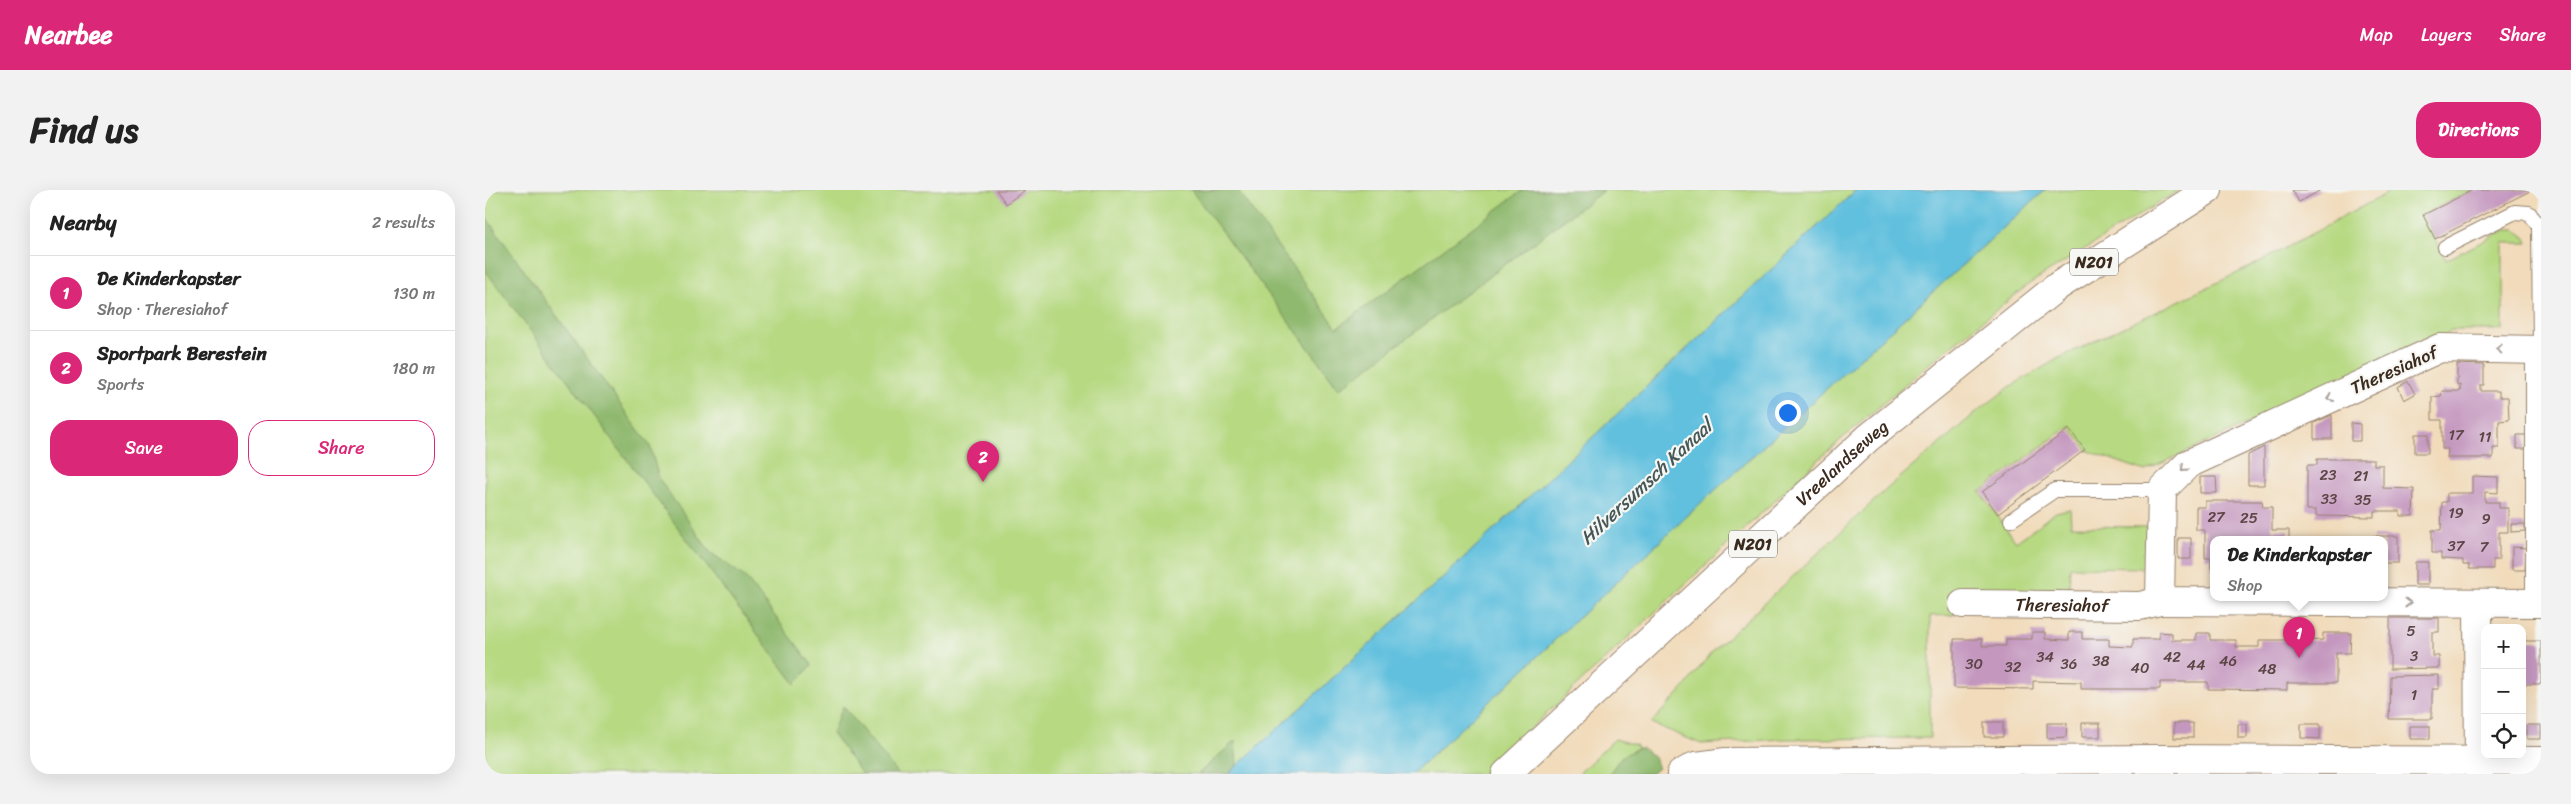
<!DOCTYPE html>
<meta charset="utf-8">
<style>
body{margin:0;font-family:Sriracha,sans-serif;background:#f2f2f2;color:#222}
.controls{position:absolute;right:15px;bottom:15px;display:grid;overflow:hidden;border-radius:10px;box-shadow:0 5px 20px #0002}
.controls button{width:45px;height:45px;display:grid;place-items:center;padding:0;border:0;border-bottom:1px solid #e0e0e0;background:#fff;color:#222;font:25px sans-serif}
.you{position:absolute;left:1302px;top:222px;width:18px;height:18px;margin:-12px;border:4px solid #fff;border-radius:50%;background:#1a73e8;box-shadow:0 0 0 8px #1a73e833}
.badge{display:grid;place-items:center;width:32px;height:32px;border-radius:50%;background:#db2777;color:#fff;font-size:16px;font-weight:700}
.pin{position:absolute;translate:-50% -41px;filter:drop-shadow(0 1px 2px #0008)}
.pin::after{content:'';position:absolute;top:26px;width:18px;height:15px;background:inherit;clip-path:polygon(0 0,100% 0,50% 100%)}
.popup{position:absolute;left:1725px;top:346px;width:178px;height:65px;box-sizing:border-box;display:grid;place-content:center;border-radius:10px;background:#fff;filter:drop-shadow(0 1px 4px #0005);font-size:16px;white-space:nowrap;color:#767676}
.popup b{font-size:19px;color:#222}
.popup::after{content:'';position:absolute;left:50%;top:100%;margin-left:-10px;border:10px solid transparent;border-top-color:#fff}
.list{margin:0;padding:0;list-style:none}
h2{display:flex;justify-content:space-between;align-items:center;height:65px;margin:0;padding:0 20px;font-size:21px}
h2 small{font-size:16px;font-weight:400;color:#767676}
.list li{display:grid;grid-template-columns:32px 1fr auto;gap:15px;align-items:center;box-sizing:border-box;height:75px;padding:0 20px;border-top:1px solid #e0e0e0}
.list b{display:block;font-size:19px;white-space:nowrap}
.list p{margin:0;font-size:16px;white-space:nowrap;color:#767676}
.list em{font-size:16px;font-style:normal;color:#767676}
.actions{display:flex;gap:10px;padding:15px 20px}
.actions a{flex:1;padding:11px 0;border:1px solid #db2777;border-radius:20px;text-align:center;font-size:18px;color:#db2777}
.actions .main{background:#db2777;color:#fff}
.icon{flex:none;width:28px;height:28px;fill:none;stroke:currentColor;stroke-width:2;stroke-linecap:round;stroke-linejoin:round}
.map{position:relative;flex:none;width:2056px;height:584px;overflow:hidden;border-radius:20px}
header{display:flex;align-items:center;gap:30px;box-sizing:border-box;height:70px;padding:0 25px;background:#db2777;color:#fff}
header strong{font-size:24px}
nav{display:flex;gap:28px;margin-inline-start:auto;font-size:18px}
.intro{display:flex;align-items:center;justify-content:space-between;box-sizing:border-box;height:120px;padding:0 30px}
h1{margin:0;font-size:35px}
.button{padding:12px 22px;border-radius:20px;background:#db2777;color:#fff;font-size:18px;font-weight:700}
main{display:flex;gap:30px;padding:0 30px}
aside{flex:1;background:#fff;border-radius:20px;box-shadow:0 5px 20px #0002}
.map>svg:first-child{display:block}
.green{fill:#b6d981;stroke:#788250}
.forest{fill:#90b96f;stroke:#667246}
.water{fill:#60c0de;stroke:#4e757e}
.building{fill:#c497bf}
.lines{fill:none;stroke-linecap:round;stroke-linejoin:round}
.lane-casing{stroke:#96826c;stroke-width:16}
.street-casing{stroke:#96826c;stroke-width:30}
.secondary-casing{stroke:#96826c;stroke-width:30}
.primary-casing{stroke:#96826c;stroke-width:30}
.lane{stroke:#fff;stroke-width:14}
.street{stroke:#fff;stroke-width:28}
.secondary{stroke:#fff;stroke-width:28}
.primary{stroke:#fff;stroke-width:28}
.oneway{stroke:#a79f9a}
.labels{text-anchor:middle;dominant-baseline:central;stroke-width:4.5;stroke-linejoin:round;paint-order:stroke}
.number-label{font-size:15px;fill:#5d4546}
.shield{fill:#f6f6f2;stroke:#73675e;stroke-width:1}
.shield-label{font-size:16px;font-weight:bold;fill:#3b2a1e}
.street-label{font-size:18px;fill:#3b2a1e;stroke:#f6f6f2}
.water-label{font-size:19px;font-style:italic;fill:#465758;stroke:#f6f6f2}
</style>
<header>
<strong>Nearbee</strong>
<nav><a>Map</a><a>Layers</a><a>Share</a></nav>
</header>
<div class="intro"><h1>Find us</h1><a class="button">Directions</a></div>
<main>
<aside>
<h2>Nearby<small>2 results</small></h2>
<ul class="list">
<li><span class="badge">1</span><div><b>De Kinderkapster</b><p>Shop · Theresiahof</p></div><em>130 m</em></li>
<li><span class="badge">2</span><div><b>Sportpark Berestein</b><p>Sports</p></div><em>180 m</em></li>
</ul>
<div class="actions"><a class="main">Save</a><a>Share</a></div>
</aside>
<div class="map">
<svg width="2056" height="584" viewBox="0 0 2056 584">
<rect width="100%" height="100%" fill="#f6f6f2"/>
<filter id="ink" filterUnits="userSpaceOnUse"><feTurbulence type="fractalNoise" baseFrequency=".02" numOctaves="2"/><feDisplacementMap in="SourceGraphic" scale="10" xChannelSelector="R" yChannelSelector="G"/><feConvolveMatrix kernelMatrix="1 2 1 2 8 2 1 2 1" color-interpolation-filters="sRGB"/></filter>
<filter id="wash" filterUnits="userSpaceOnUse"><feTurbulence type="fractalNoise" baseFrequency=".0096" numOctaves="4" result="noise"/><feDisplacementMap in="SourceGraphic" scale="20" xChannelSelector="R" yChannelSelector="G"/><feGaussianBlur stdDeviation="1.12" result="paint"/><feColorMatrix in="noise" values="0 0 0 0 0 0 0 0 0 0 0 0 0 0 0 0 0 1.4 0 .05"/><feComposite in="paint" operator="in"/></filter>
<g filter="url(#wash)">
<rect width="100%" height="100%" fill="#f1dbbb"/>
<path class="green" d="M0 0H1371L981 366 743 584H0Z
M1560 0H1694L1544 94 1446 172 1345 259 997 584H927L1216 313Z
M1908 0H1987L1938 25 1961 70 2020 40H2031L2041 48 2043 53H2018V140H1966L1957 148 1947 149 1660 281 1603 261 1584 236 1495 302 1531 352 1571 322 1585 319 1586 336 1667 337V378L1585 377 1584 404 1467 402 1469 425 1445 426V548L1299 549 1216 554 1166 533 1198 499 1227 462 1405 296 1494 220 1526 196 1574 168 1763 78Z
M1130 549 1151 555 1153 558 1124 584H1093Z"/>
<path class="forest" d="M706 0H752L852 138 1038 0H1119L854 199Z
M0 26 165 256 174 289 225 362 261 388 327 475 310 494 0 80Z
M358 516 413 584H377L347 543Z
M750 551 752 575 743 584H713Z
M1153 558H1157L1169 567 1173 578 1166 584H1124L1136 567Z"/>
<path class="water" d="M1371 0H1560L1216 313 927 584H743L981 366Z"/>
<g id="blocks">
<path class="building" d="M511 0H540L521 14Z
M1807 0H1836L1814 12Z
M1988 0H2047L1950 49 1938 25Z
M1972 174 1999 175V195H1996V201H2014V207H2023L2024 230 2014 231V258H2008V268H1962L1963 259H1957V230H1947V207L1956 206 1957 201H1975V195H1972Z
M1923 191 1930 204 1919 210 1913 197Z
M1847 225V249H1829V233Z
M1866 233 1875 234V251H1866Z
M1584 239 1600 260 1513 324 1497 302Z
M1930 244H1943V263H1930Z
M2032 245H2041V259H2032Z
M1779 257V295H1763V265Z
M1832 269H1889V275H1898V298L1929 299 1928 326H1915V321H1889V327L1831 326V320H1822V275H1832Z
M1987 286 2013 287V303L2000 302V312H2014V318H2023V342H2014V370H2008V379H1984V375H1978V370L1956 369V363H1947V340H1956L1957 312H1962V303H1987Z
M1715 287H1731L1732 303H1715Z
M1720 311H1777L1778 317H1787V340H1804V349H1729V378H1726V368H1720V340H1711V317H1720Z
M2026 334H2040V341L2026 342Z
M1888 346H1913V373H1899V349H1888Z
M1693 348H1706V369H1693Z
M2027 357 2041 358 2040 380H2027Z
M1930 372H1943V395H1930Z
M1905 428H1954V442H1947V466H1954V478L1905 479Z
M1547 442H1560V449L1584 450V442H1597V449H1624V456L1648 457V449H1674V442L1687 443V450H1711V443H1725V450H1751V457H1774V450H1801V443H1814V451L1838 450V443H1866L1865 463H1851V493H1802V500L1723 499V492H1675V499H1596V492L1548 491V499L1469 498V449H1497V456H1521V449H1547Z
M2037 444H2040V451H2056V494H2037Z
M1954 485V499H1947V529H1904L1905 486Z
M1499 532H1518V547H1499Z
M1562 533H1582L1581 547 1562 548Z
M1597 533H1615V547H1597Z
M1689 533H1708V548H1689Z
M1753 534H1762V548H1753Z
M1816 534H1835V549L1816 548Z
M2042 535H2056V549H2042Z
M1925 536H1945V549H1925Z"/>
</g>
</g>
<g filter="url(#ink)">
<use href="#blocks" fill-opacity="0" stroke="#96826c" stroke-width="1"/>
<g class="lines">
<defs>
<path id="lane" d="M1960 57 2030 22 2044 23 2054 36 2055 160
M1526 330 1570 300H1677"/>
<g id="street">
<path d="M2055 413V160L1955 158 1703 274 1677 300 1675 411 2056 413"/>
<path id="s1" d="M1478 414 1655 416 1675 411"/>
<path d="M1993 414 1994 584"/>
</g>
<path id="secondary" d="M1196 584 1210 576 1239 572 1672 569 2056 571"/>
<g id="primary">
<path id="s2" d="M1021 584 1383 248 1573 96 1723 0"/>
</g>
</defs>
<use href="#lane" class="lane-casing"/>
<use href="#street" class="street-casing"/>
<use href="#secondary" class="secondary-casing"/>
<use href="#primary" class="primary-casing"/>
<use href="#lane" class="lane"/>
<use href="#street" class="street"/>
<use href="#secondary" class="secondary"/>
<use href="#primary" class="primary"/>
</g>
<defs><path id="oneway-chevron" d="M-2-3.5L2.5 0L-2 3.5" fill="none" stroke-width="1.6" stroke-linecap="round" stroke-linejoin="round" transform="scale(1.25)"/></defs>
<g class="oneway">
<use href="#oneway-chevron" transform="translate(2014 159) rotate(-179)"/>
<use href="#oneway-chevron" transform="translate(1845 208) rotate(155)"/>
<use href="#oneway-chevron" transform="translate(1699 278) rotate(138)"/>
<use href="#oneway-chevron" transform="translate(1923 413) rotate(1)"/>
</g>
</g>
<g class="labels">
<g class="number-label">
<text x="1971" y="245">17</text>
<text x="2000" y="247">11</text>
<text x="1843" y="285">23</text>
<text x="1876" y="286">21</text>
<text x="1844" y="309">33</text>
<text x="1878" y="310">35</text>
<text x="1971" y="323">19</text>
<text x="1731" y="327">27</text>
<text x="1764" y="328">25</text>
<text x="2001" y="329">9</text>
<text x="1971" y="356">37</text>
<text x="1999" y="357">7</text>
<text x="1926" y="441">5</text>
<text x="1929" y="466">3</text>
<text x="1560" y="467">34</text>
<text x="1687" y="467">42</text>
<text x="1616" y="471">38</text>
<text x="1743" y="471">46</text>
<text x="1489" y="474">30</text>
<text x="1584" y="474">36</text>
<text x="1711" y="475">44</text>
<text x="1528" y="477">32</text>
<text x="1655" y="478">40</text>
<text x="1782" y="479">48</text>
<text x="1929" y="505">1</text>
</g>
<g class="shield">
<rect x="1585" y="58.5" width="48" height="27" rx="4"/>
<rect x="1244" y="340.5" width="48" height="27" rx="4"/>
</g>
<g class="shield-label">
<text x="1609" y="72">N201</text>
<text x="1268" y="354">N201</text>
</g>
<g class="street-label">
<text transform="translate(1909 180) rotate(-24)">Theresiahof</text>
<text stroke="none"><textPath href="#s2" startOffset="458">Vreelandseweg</textPath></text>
<text stroke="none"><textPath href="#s1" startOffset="99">Theresiahof</textPath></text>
</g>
<g class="water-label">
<text transform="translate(1161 292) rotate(-43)">Hilversumsch Kanaal</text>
</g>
</g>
</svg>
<div class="controls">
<button>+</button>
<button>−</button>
<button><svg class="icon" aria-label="locate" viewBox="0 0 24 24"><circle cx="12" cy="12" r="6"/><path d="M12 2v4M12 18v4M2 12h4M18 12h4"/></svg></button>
</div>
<div class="you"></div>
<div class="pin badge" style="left:1814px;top:468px">1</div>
<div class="popup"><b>De Kinderkapster</b>Shop</div>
<div class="pin badge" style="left:498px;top:292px">2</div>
</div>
</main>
